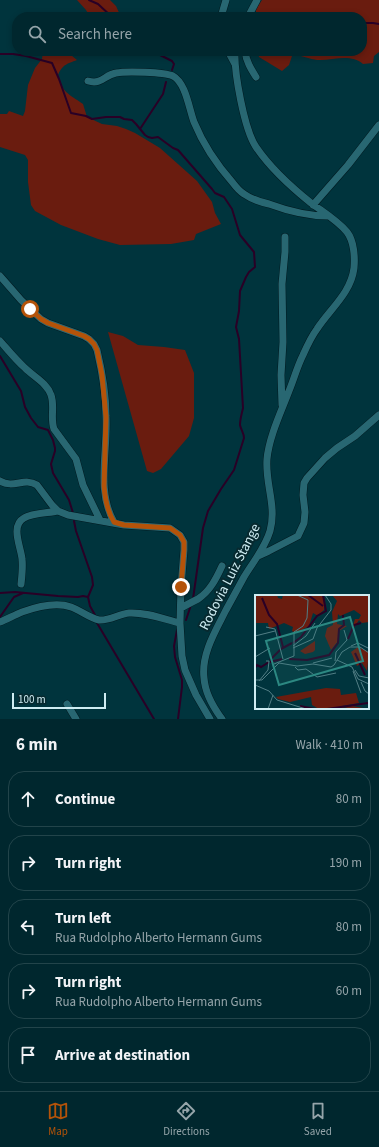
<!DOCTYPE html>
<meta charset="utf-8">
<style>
body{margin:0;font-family:"Source Sans 3",sans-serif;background:#0e333a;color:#f1f3f6}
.scale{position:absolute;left:12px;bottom:10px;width:94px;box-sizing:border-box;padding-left:4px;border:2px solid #ceecf2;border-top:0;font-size:11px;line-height:14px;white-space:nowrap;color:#ceecf2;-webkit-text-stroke:3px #07292f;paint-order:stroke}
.stop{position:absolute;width:12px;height:12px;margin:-9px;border:3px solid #b45309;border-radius:50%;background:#fff}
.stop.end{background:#b45309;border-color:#fff;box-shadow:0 1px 4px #0008}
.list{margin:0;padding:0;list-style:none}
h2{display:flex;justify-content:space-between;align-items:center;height:52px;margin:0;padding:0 16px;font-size:17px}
h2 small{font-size:13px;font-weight:400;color:#95a5aa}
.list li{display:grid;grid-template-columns:26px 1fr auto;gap:12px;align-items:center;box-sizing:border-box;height:56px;margin:0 8px 8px;padding:0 8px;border:1px solid #22444a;border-radius:16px}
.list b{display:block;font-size:15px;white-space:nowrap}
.list p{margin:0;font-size:13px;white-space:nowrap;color:#95a5aa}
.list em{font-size:13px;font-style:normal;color:#95a5aa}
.icon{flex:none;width:22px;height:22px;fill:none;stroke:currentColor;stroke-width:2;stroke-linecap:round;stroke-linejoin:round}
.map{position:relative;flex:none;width:379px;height:719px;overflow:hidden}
.search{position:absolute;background:#00272e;box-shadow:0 2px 6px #0003;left:12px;right:12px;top:12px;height:44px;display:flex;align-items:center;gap:10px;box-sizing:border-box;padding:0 14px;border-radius:16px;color:#95a5aa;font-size:15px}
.sheet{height:372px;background:#00272e}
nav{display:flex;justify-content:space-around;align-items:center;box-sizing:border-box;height:56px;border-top:1px solid #22444a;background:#00272e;font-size:11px;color:#95a5aa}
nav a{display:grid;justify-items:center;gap:2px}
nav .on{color:#b45309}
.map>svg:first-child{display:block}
.green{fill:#6a1c0f}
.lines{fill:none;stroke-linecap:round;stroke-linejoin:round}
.stream{stroke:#290026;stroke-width:2}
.minor-casing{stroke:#001a20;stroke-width:8}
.minor{stroke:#286772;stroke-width:7}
.route{stroke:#b45309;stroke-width:5}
.labels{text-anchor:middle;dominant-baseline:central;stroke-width:4;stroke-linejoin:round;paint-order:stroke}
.street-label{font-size:14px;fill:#ceecf2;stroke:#07292f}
.inset-river{fill:none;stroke:#290026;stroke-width:2}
.inset-road{fill:none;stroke:#527e85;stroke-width:1}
.view{fill:#2c8882;fill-opacity:0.15;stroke:#2c8882;stroke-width:2}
.inset-edge{fill:none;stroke:#ceecf2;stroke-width:2}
</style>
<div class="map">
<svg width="379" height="719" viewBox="0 0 379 719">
<rect width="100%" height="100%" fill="#00343d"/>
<path class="green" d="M77 0H110L116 6 121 17H90L86 10Z
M262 0H379V52L374 56 373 63 363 64C350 53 332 61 317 60 309 59 299 54 292 56L289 65 282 71 259 57 257 51H362V17H256V9Z
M43 51H66L77 60C67 64 63 64 58 75 62 93 69 94 83 104L87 117 102 124 117 126 126 129 135 133 160 148 197 181 212 202 215 213 221 224 196 234 194 240 171 244 120 245 98 239 61 225 35 211 31 205 28 182V160L25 155 0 147V114H7L9 111 23 116 25 111 28 85 35 68 42 59Z
M108 332 123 336 138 345 164 347 185 350 194 373V418L189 436 161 469 153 473 147 471Z"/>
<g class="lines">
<path class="stream" d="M89 0 98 4 112 17
M362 23H373L379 24
M152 51 172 61 174 64 172 70
M0 54H13L26 56 52 63 59 79 71 113 86 116 92 119 106 117H120L124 119 132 120 136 124 145 135 148 137 152 138 158 137 173 148 178 150 212 189 215 193 224 197 232 209 240 235 254 252 255 267 249 272 246 277 240 291 239 311 236 327 239 339 243 408C242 413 240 419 240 425 241 430 244 433 244 438L234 470 221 489 208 511 203 528 193 599
M140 129 163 94 166 82
M0 356 21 391 25 407 31 418 38 427 48 430 53 440 55 448V451L51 464 53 473 69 500 73 513
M74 521 76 531 92 577 93 585 88 597 90 606 95 615
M0 593 15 592 58 596 78 597 83 596 88 597
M0 617 14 597 23 593
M186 620 191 605
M97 623 154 719
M177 630 174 646 175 657 182 680V687L178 719"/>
<defs>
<path id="minor" d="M221 17 226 0
M248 17 257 0
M228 51 235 64
M245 51C246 61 251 69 256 77
M88 81C102 85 104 75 116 73 126 71 164 72 173 76 186 83 189 109 194 122 203 144 217 165 233 183 236 187 239 191 244 194 251 199 260 202 269 204 288 211 307 216 328 216
M313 205 348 165 379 125
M0 276 21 300 41 319 48 323 84 336 89 339 94 344 97 350C102 371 106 394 106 416 108 451 96 491 114 522
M0 341C8 350 16 360 25 368 34 377 47 383 51 395 55 406 50 418 54 429L76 459 83 485 100 520
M282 405 281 375 283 342 282 284 285 252V237
M0 481C14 489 24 477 37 485L52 505 58 511 68 515 124 525 170 528 180 535 184 542V550L181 587 180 623 182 656 185 670 196 695 210 719
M258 556 269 551 298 536 304 523 305 512 303 495 304 483 307 478 325 458 337 448 355 436 379 415
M21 584C22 575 23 567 22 559 21 547 10 526 24 518 32 513 49 513 58 511
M181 608C186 605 192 602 198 599 210 591 216 579 222 566
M0 622C7 619 15 615 22 612 36 607 57 602 71 607 80 610 89 618 99 620 109 621 119 614 129 613 146 612 164 619 180 623
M67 704 76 719
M222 719C213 707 205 692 204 678 201 654 216 630 226 610 232 599 238 588 244 577 253 562 265 548 270 531 277 506 265 484 267 459 269 437 281 412 289 391 294 379 297 367 303 355 307 346 311 337 317 329 330 309 351 293 354 268 355 257 354 241 347 232 337 220 323 212 311 203 291 187 271 169 256 147 244 129 234 72 235 51"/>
</defs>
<use href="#minor" class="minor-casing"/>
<use href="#minor" class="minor"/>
</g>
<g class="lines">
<path class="route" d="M30 309 41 319 48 323 84 336 89 339 94 344 97 350 102 375 106 417 104 486C105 498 107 511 114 522L124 525 170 528 180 535 184 542V550L181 587"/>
</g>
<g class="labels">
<g class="street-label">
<text transform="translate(230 577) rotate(-63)">Rodovia Luiz Stange</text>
</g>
</g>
<g transform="translate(255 595)">
<rect width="114" height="114" fill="#00343d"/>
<path d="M0 0H22L23 3 27 4 28 0H69V15L63 20 65 22 58 18 54 31 41 38 37 36 38 32 29 28 14 34 13 28H0ZM77 0H113L114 27 107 28 104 25 96 37 100 24H104L106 20 99 15 85 21 83 19 82 29 92 31 84 36 83 46 76 55 70 41 72 33 78 30 77 17 82 6ZM60 46V55L58 57 50 59 45 56ZM103 52 114 57 112 76 107 68 102 71 96 57ZM71 93 85 94 86 100 101 98 104 108 87 111 89 113 97 111 114 114H64L57 110 56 102 35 107 23 104 21 102Z" fill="#6a1c0f"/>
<path class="inset-river" d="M53 0 68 11M7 3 14 20 22 29 28 52M93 44 99 30 106 28M38 48 46 42 62 21 71 16 68 0M26 54 37 48M100 58 110 80M34 64 52 65 74 60 83 48 84 34 89 30 88 20M15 65 25 55M15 67 27 64M0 73 2 70 6 72 14 67M45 111 60 114M72 114 113 108"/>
<path class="inset-road" d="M11 32 20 34 28 64M0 41 20 36M38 51 51 41 60 28M96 51 103 48 113 53M38 53 58 44 62 33 76 15V9L70 0M0 62 15 53M82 65 97 72 103 84 114 89M80 66 81 57 92 45 89 35M58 68 77 63M19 69 39 61V37L48 31 52 23 53 5 42 0M40 72 43 75 51 74 62 82 81 78M100 75 104 81 114 83M98 76 106 98M0 85H7L24 68 42 71 58 69 76 72 79 70 87 57 95 52H105L114 58M4 86 13 75 14 66H11M106 87 110 96 114 99V96M0 90 14 96 22 105 51 114M13 114 18 100"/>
<path class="view" d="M95 22 108 66 24 90 11 46Z"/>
<rect width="114" height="114" class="inset-edge"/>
</g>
</svg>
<div class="scale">100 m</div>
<div class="stop" style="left:30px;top:309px"></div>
<div class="stop end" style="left:181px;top:587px"></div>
<div class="search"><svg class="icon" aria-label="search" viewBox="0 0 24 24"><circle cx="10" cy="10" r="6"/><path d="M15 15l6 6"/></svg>Search here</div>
</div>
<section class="sheet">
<h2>6 min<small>Walk · 410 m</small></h2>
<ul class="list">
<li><svg class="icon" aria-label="ahead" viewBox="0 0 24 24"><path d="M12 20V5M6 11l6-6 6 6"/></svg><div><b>Continue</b></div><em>80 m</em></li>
<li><svg class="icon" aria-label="right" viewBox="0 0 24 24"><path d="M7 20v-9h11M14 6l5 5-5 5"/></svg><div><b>Turn right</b></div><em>190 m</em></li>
<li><svg class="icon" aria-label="left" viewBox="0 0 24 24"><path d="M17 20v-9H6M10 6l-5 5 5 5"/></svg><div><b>Turn left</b><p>Rua Rudolpho Alberto Hermann Gums</p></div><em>80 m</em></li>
<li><svg class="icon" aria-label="right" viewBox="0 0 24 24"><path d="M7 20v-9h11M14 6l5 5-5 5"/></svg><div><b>Turn right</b><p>Rua Rudolpho Alberto Hermann Gums</p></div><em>60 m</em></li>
<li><svg class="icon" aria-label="arrive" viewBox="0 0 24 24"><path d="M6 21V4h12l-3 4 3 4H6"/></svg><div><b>Arrive at destination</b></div></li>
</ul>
</section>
<nav>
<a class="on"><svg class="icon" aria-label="map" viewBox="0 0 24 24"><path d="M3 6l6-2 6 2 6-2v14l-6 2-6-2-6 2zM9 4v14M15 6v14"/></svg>Map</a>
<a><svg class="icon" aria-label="directions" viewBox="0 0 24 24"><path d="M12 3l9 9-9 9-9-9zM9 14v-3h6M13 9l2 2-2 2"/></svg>Directions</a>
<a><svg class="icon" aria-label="saved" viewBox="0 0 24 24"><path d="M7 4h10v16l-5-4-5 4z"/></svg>Saved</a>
</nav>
